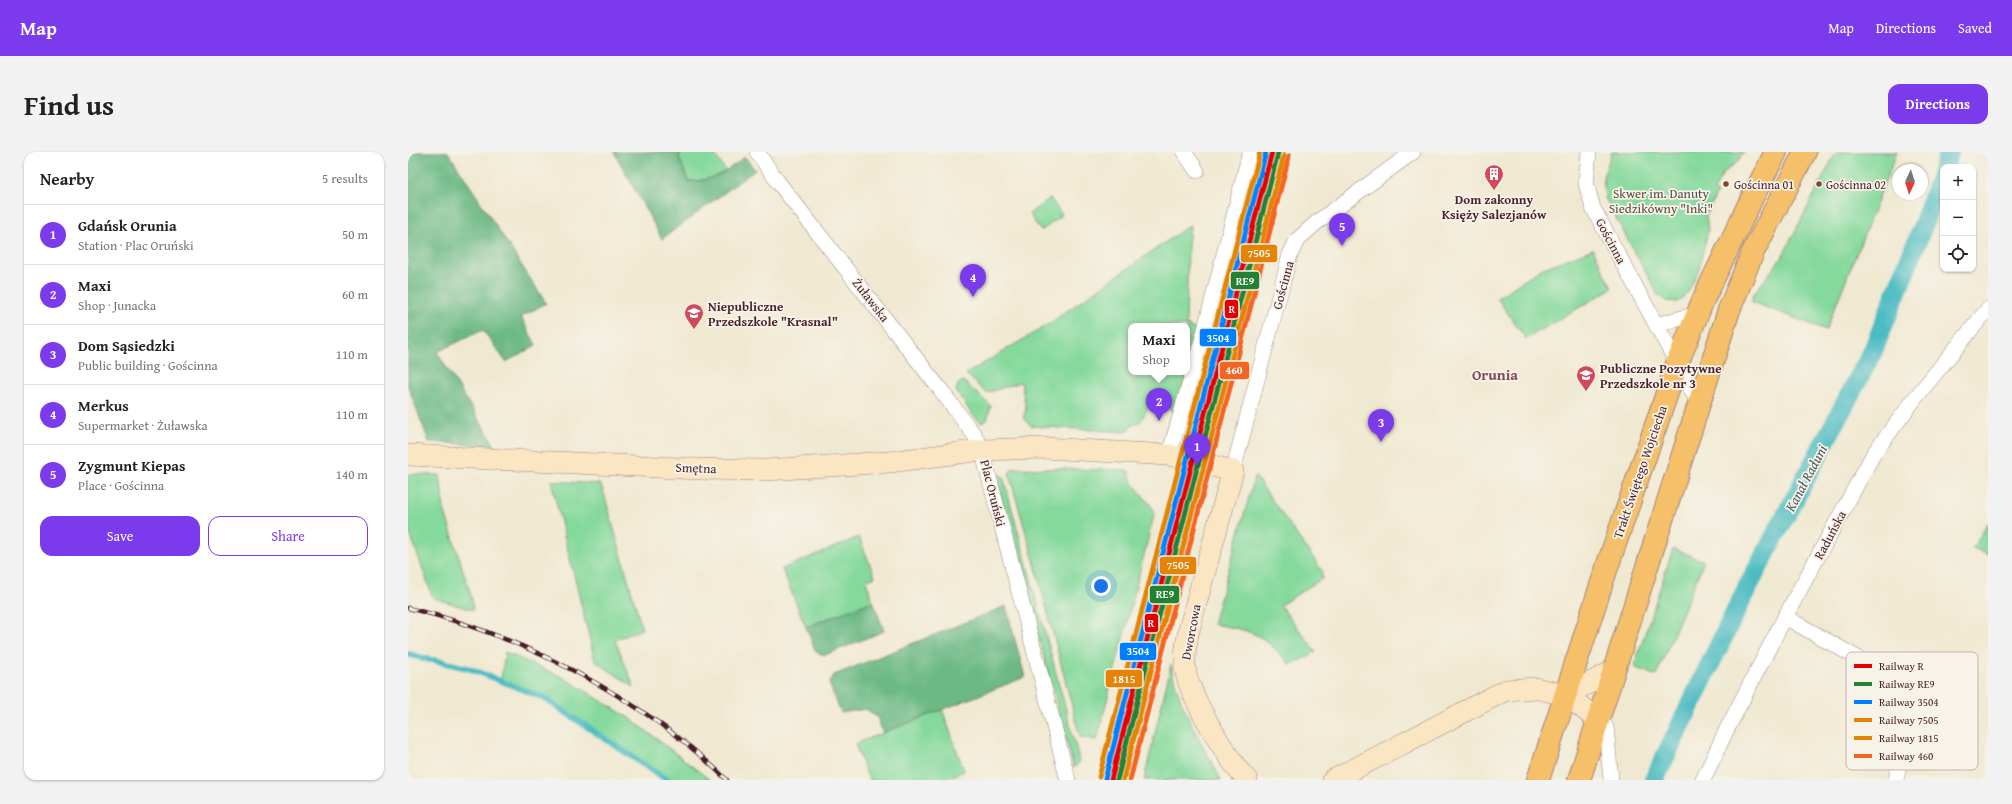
<!DOCTYPE html>
<meta charset="utf-8">
<style>
body{margin:0;font-family:"Gentium Book Plus",serif;background:#f2f2f2;color:#222}
.controls{position:absolute;right:12px;top:12px;display:grid;overflow:hidden;border-radius:8px;box-shadow:0 1px 3px #0004}
.controls button{width:36px;height:36px;display:grid;place-items:center;padding:0;border:0;border-bottom:1px solid #e0e0e0;background:#fff;color:#222;font:20px sans-serif}
.compass{position:absolute;left:1484px;top:12px;width:36px;height:36px;border-radius:50%;background:#fff;box-shadow:0 1px 3px #0004;rotate:184deg}
.you{position:absolute;left:693px;top:434px;width:14px;height:14px;margin:-10px;border:3px solid #fff;border-radius:50%;background:#1a73e8;box-shadow:0 0 0 6px #1a73e833}
.badge{display:grid;place-items:center;width:26px;height:26px;border-radius:50%;background:#7c3aed;color:#fff;font-size:13px;font-weight:700}
.pin{position:absolute;translate:-50% -33px;filter:drop-shadow(0 1px 2px #0008)}
.pin::after{content:'';position:absolute;top:21px;width:14px;height:12px;background:inherit;clip-path:polygon(0 0,100% 0,50% 100%)}
.popup{position:absolute;left:720px;top:171px;width:62px;height:52px;box-sizing:border-box;display:grid;place-content:center;border-radius:8px;background:#fff;filter:drop-shadow(0 1px 3px #0005);font-size:13px;white-space:nowrap;color:#767676}
.popup b{font-size:15px;color:#222}
.popup::after{content:'';position:absolute;left:50%;top:100%;margin-left:-8px;border:8px solid transparent;border-top-color:#fff}
.list{margin:0;padding:0;list-style:none}
h2{display:flex;justify-content:space-between;align-items:center;height:52px;margin:0;padding:0 16px;font-size:17px}
h2 small{font-size:13px;font-weight:400;color:#767676}
.list li{display:grid;grid-template-columns:26px 1fr auto;gap:12px;align-items:center;box-sizing:border-box;height:60px;padding:0 16px;border-top:1px solid #e0e0e0}
.list b{display:block;font-size:15px;white-space:nowrap}
.list p{margin:0;font-size:13px;white-space:nowrap;color:#767676}
.list em{font-size:13px;font-style:normal;color:#767676}
.actions{display:flex;gap:8px;padding:12px 16px}
.actions a{flex:1;padding:9px 0;border:1px solid #7c3aed;border-radius:12px;text-align:center;font-size:14px;color:#7c3aed}
.actions .main{background:#7c3aed;color:#fff}
.icon{flex:none;width:22px;height:22px;fill:none;stroke:currentColor;stroke-width:2;stroke-linecap:round;stroke-linejoin:round}
.map{position:relative;flex:none;width:1580px;height:628px;overflow:hidden;border-radius:12px}
header{display:flex;align-items:center;gap:24px;box-sizing:border-box;height:56px;padding:0 20px;background:#7c3aed;color:#fff}
header strong{font-size:19px}
nav{display:flex;gap:22px;margin-inline-start:auto;font-size:14px}
.intro{display:flex;align-items:center;justify-content:space-between;box-sizing:border-box;height:96px;padding:0 24px}
h1{margin:0;font-size:28px}
.button{padding:10px 18px;border-radius:12px;background:#7c3aed;color:#fff;font-size:14px;font-weight:700}
main{display:flex;gap:24px;padding:0 24px}
aside{flex:1;background:#fff;border-radius:12px;box-shadow:0 1px 3px #0004}
.map>svg:first-child{display:block}
.green{fill:#85d99c;stroke:#687c64;fill-rule:evenodd}
.forest{fill:#6cb984;stroke:#5b6c58}
.lines{fill:none;stroke-linecap:round;stroke-linejoin:round}
.stream{stroke:#4dbcc2;stroke-width:6}
.canal{stroke:#4dbcc2;stroke-width:20}
.street-casing{stroke:#9d847e;stroke-width:16}
.secondary-casing{stroke:#9d847e;stroke-width:22}
.primary-casing{stroke:#9d847e;stroke-width:24}
.street{stroke:#fff;stroke-width:15}
.secondary{stroke:#fbe6c4;stroke-width:21}
.primary{stroke:#f6c06b;stroke-width:22}
.rail-casing{stroke:#4a1f2b;stroke-width:4.5}
.rail{stroke:#f7f3e8;stroke-width:3;stroke-dasharray:9;stroke-linecap:butt}
.rail-1-casing{stroke:#f7f3e8;stroke-width:8}
.rail-2-casing{stroke:#f7f3e8;stroke-width:8}
.rail-3-casing{stroke:#f7f3e8;stroke-width:8}
.rail-4-casing{stroke:#f7f3e8;stroke-width:8}
.rail-5-casing{stroke:#f7f3e8;stroke-width:8}
.rail-6-casing{stroke:#f7f3e8;stroke-width:8}
.rail-1{stroke:#e50000;stroke-width:5}
.rail-2{stroke:#238132;stroke-width:5}
.rail-3{stroke:#0080ff;stroke-width:5}
.rail-4{stroke:#e48306;stroke-width:5}
.rail-5{stroke:#e48306;stroke-width:5}
.rail-6{stroke:#f26522;stroke-width:5}
.bus-dot{fill:#7a4b2a;stroke:#f7f3e8;stroke-width:1.5}
.labels{text-anchor:middle;dominant-baseline:central;stroke-width:3.5;stroke-linejoin:round;paint-order:stroke}
.bus-label{font-size:12px;fill:#4a1f2b;stroke:#f7f3e8;text-anchor:start}
.park-label{font-size:13px;fill:#594e47;stroke:#f7f3e8}
.poi-label{font-size:13px;font-weight:bold;fill:#4a1f2b;stroke:#f7f3e8;text-anchor:start}
.street-label{font-size:13px;fill:#4a1f2b;stroke:#f7f3e8}
.water-label{font-size:14px;font-style:italic;fill:#4b5660;stroke:#f7f3e8}
.quarter-label{font-size:15px;font-weight:bold;fill:#82484f;stroke:#f7f3e8}
.key{fill:#f7f3e8;stroke:#c3b3af;stroke-width:1}
.key-label{font-size:11px;fill:#4a1f2b}
.line-badge{stroke:#f7f3e8;stroke-width:1.5}
.badge-label{font-size:11px;text-anchor:middle;font-weight:bold;fill:#fff}
</style>
<header>
<strong>Map</strong>
<nav><a>Map</a><a>Directions</a><a>Saved</a></nav>
</header>
<div class="intro"><h1>Find us</h1><a class="button">Directions</a></div>
<main>
<aside>
<h2>Nearby<small>5 results</small></h2>
<ul class="list">
<li><span class="badge">1</span><div><b>Gdańsk Orunia</b><p>Station · Plac Oruński</p></div><em>50 m</em></li>
<li><span class="badge">2</span><div><b>Maxi</b><p>Shop · Junacka</p></div><em>60 m</em></li>
<li><span class="badge">3</span><div><b>Dom Sąsiedzki</b><p>Public building · Gościnna</p></div><em>110 m</em></li>
<li><span class="badge">4</span><div><b>Merkus</b><p>Supermarket · Żuławska</p></div><em>110 m</em></li>
<li><span class="badge">5</span><div><b>Zygmunt Kiepas</b><p>Place · Gościnna</p></div><em>140 m</em></li>
</ul>
<div class="actions"><a class="main">Save</a><a>Share</a></div>
</aside>
<div class="map">
<svg width="1580" height="628" viewBox="0 0 1580 628">
<rect width="100%" height="100%" fill="#f7f3e8"/>
<filter id="ink" filterUnits="userSpaceOnUse"><feTurbulence type="fractalNoise" baseFrequency=".025" numOctaves="2"/><feDisplacementMap in="SourceGraphic" scale="8" xChannelSelector="R" yChannelSelector="G"/><feConvolveMatrix kernelMatrix="1 2 1 2 8 2 1 2 1" color-interpolation-filters="sRGB"/></filter>
<filter id="wash" filterUnits="userSpaceOnUse"><feTurbulence type="fractalNoise" baseFrequency=".012" numOctaves="4" result="noise"/><feDisplacementMap in="SourceGraphic" scale="16" xChannelSelector="R" yChannelSelector="G"/><feGaussianBlur stdDeviation="0.9" result="paint"/><feColorMatrix in="noise" values="0 0 0 0 0 0 0 0 0 0 0 0 0 0 0 0 0 1.4 0 .05"/><feComposite in="paint" operator="in"/></filter>
<g filter="url(#wash)">
<rect width="100%" height="100%" fill="#f0e9d2"/>
<path class="green" d="M273 0H305L318 19C305 27 294 29 280 29L271 5Z
M1204 0H1336L1328 11 1315 21 1306 39 1309 41 1298 64 1300 78 1291 118 1280 140 1270 150 1258 149 1250 143 1197 46 1195 25Z
M1428 0H1489L1418 178 1344 150 1345 143 1374 105Z
M642 46 654 63 633 79 621 62Z
M782 73 780 94 778 172 791 180 768 261 746 247 732 270 728 271 717 280 623 274 615 266 618 257 613 230 578 241 558 222 639 173ZM723 174H779V220H723Z
M1185 97 1204 136 1118 187 1089 146 1133 117Z
M555 229 583 254 579 268 574 271 564 262 548 239 550 232Z
M605 316 718 318 721 320 724 330 747 359 689 588 672 585 627 412 601 322Z
M0 322 32 323 36 357 64 447 65 458 25 446 0 376Z
M592 323 595 324 670 603 671 611 666 616 587 324Z
M847 324 915 420 913 422 915 426 872 453 908 500 882 513C854 481 846 479 805 472Z
M143 329 192 332 195 338 234 477 207 488 226 535 187 509Z
M1580 371V403L1565 396Z
M451 385 467 425 458 429 465 449 398 475 374 417Z
M1265 397 1296 409 1248 524 1226 515Z
M97 500 156 526 223 567 302 628H259L136 546 93 528Z
M763 513C770 555 794 590 813 628H736Z
M534 557 556 619 535 628H461L447 592Z"/>
<path class="forest" d="M0 0H40L138 151 113 165 128 193 98 210 75 178 29 200 87 294 21 290 0 234Z
M206 0H273L271 5 280 29C306 30 317 19 337 5L347 18 254 87Z
M465 449 476 479 417 503 408 500 398 475Z
M598 454 617 525 475 581 469 565 458 557 433 561 421 531 426 523Z"/>
<g class="lines">
<path class="stream" d="M0 502 22 508
M26 508 63 517 136 546 259 628"/>
<path class="canal" d="M1536 15 1541 0
M1246 628 1337 440 1464 201 1510 87 1535 17"/>
</g>
</g>
<g filter="url(#ink)">
<g class="lines">
<defs>
<path id="street" d="M349 0 370 30 532 237 567 284 574 298 660 628
M776 0 789 19
M1181 0 1178 31 1185 56 1291 252
M1248 173 1289 162
M761 303 796 181 842 0
M825 319 882 103 889 88 908 71 1005 0
M1377 465 1506 538 1488 628
M1190 568 1198 575 1203 628
M1295 628 1318 579 1377 465 1466 301 1508 245 1580 157"/>
<path id="secondary" d="M0 303 291 317 358 318 481 310 574 298 636 296 761 303 825 319C814 358 803 398 792 437 786 461 776 488 777 514 778 540 821 609 839 628
M1158 543 1205 519
M925 628 1098 538 1127 536 1158 543 1190 568"/>
<path id="primary" d="M1130 628 1199 415 1269 212 1296 146 1344 46 1368 0
M1171 628 1321 158 1345 100 1397 0"/>
</defs>
<use href="#street" class="street-casing"/>
<use href="#secondary" class="secondary-casing"/>
<use href="#primary" class="primary-casing"/>
<use href="#street" class="street"/>
<use href="#secondary" class="secondary"/>
<use href="#primary" class="primary"/>
<defs>
<path id="rail" d="M0 456C111 482 237 547 319 628"/>
</defs>
<use href="#rail" class="rail-casing"/>
<use href="#rail" class="rail"/>
<defs>
<path id="rail-1" d="M703 628 864 0"/>
<path id="rail-2" d="M709 628 870 1"/>
<path id="rail-3" d="M697 627 858 0"/>
<path id="rail-4" d="M715 628 876 3"/>
<path id="rail-5" d="M691 625 852 0"/>
<path id="rail-6" d="M722 628 881 4"/>
</defs>
<use href="#rail-1" class="rail-1-casing"/>
<use href="#rail-2" class="rail-2-casing"/>
<use href="#rail-3" class="rail-3-casing"/>
<use href="#rail-4" class="rail-4-casing"/>
<use href="#rail-5" class="rail-5-casing"/>
<use href="#rail-6" class="rail-6-casing"/>
<use href="#rail-1" class="rail-1"/>
<use href="#rail-2" class="rail-2"/>
<use href="#rail-3" class="rail-3"/>
<use href="#rail-4" class="rail-4"/>
<use href="#rail-5" class="rail-5"/>
<use href="#rail-6" class="rail-6"/>
</g>
</g>
<defs>
<symbol id="building-pin" viewBox="-11 -11 22 30"><path d="M0 17L-7.5 6A9.5 9.5 0 1 1 7.5 6Z" fill="#d1495b" stroke="#f7f3e8"/><path d="M-4-6H4V6H1V3H-1V6H-4ZM-2.5-4.3h1.7v1.8h-1.7ZM.8-4.3h1.7v1.8H.8ZM-2.5-1h1.7V.8h-1.7ZM.8-1h1.7V.8H.8Z" fill="#fff"/></symbol>
<symbol id="school-pin" viewBox="-11 -11 22 30"><path d="M0 17L-7.5 6A9.5 9.5 0 1 1 7.5 6Z" fill="#d1495b" stroke="#f7f3e8"/><path d="M0-5L7-2L0 1L-7-2ZM-4 1L0 2.5L4 1V4Q0 6-4 4Z" fill="#fff"/></symbol>
</defs>
<g fill-rule="evenodd">
<use href="#building-pin" x="1075" y="11" width="22" height="30"/>
<use href="#school-pin" x="275" y="150" width="22" height="30"/>
<use href="#school-pin" x="1167" y="212" width="22" height="30"/>
</g>
<g class="bus-dot">
<circle cx="1318" cy="32" r="3.5"/>
<circle cx="1411" cy="32" r="3.5"/>
</g>
<g class="labels">
<g class="bus-label">
<text x="1326" y="32">Gościnna 01</text>
<text x="1418" y="32">Gościnna 02</text>
</g>
<g class="park-label">
<text x="1253" y="41">Skwer im. Danuty<tspan x="1253" dy="15">Siedzikówny "Inki"</tspan></text>
</g>
<g class="poi-label">
<text x="1086" y="47" text-anchor="middle">Dom zakonny<tspan x="1086" dy="15">Księży Salezjanów</tspan></text>
<text x="300" y="154">Niepubliczne<tspan x="300" dy="15">Przedszkole "Krasnal"</tspan></text>
<text x="1192" y="216">Publiczne Pozytywne<tspan x="1192" dy="15">Przedszkole nr 3</tspan></text>
</g>
<g class="street-label">
<text transform="translate(1203 89) rotate(62)">Gościnna</text>
<text transform="translate(875 133) rotate(-75)">Gościnna</text>
<text transform="translate(463 148) rotate(52)">Żuławska</text>
<text transform="translate(288 316) rotate(2)">Smętna</text>
<text transform="translate(1232 320) rotate(-71)">Trakt Świętego Wojciecha</text>
<text transform="translate(585 341) rotate(76)">Plac Oruński</text>
<text transform="translate(1422 383) rotate(-62)">Raduńska</text>
<text transform="translate(783 480) rotate(-79)">Dworcowa</text>
</g>
<g class="water-label">
<text transform="translate(1398 326) rotate(-62)">Kanał Raduni</text>
</g>
<g class="quarter-label">
<text x="1087" y="222">Orunia</text>
</g>
</g>
<rect x="1438" y="500" width="132" height="118" rx="6" class="key"/>
<rect x="1446" y="512" width="18" height="4" fill="#e50000"/>
<rect x="1446" y="530" width="18" height="4" fill="#238132"/>
<rect x="1446" y="548" width="18" height="4" fill="#0080ff"/>
<rect x="1446" y="566" width="18" height="4" fill="#e48306"/>
<rect x="1446" y="584" width="18" height="4" fill="#e48306"/>
<rect x="1446" y="602" width="18" height="4" fill="#f26522"/>
<g class="key-label">
<text x="1471" y="518">Railway R</text>
<text x="1471" y="536">Railway RE9</text>
<text x="1471" y="554">Railway 3504</text>
<text x="1471" y="572">Railway 7505</text>
<text x="1471" y="590">Railway 1815</text>
<text x="1471" y="608">Railway 460</text>
</g>
<g class="line-badge">
<rect x="832" y="92" width="38" height="19" rx="4" fill="#e48306"/>
<rect x="822" y="119" width="30" height="19" rx="4" fill="#238132"/>
<rect x="816" y="147" width="15" height="20" rx="4" fill="#e50000"/>
<rect x="791" y="176" width="38" height="19" rx="4" fill="#0080ff"/>
<rect x="811" y="209" width="31" height="19" rx="4" fill="#f26522"/>
<rect x="751" y="404" width="38" height="19" rx="4" fill="#e48306"/>
<rect x="741" y="433" width="31" height="19" rx="4" fill="#238132"/>
<rect x="736" y="461" width="15" height="20" rx="4" fill="#e50000"/>
<rect x="711" y="490" width="38" height="19" rx="4" fill="#0080ff"/>
<rect x="697" y="517" width="38" height="19" rx="4" fill="#e48306"/>
</g>
<g class="badge-label">
<text x="851" y="105">7505</text>
<text x="837" y="133">RE9</text>
<text x="824" y="161">R</text>
<text x="810" y="190">3504</text>
<text x="826" y="222">460</text>
<text x="770" y="417">7505</text>
<text x="757" y="446">RE9</text>
<text x="743" y="475">R</text>
<text x="730" y="503">3504</text>
<text x="716" y="531">1815</text>
</g>
</svg>
<div class="controls">
<button>+</button>
<button>−</button>
<button><svg class="icon" aria-label="locate" viewBox="0 0 24 24"><circle cx="12" cy="12" r="6"/><path d="M12 2v4M12 18v4M2 12h4M18 12h4"/></svg></button>
</div>
<svg class="compass" viewBox="-18 -18 36 36"><path d="M0-13l5 13h-10z" fill="#e53935"/><path d="M0 13l5-13h-10z" fill="#767676"/></svg>
<div class="you"></div>
<div class="pin badge" style="left:789px;top:314px">1</div>
<div class="pin badge" style="left:751px;top:269px">2</div>
<div class="popup"><b>Maxi</b>Shop</div>
<div class="pin badge" style="left:973px;top:290px">3</div>
<div class="pin badge" style="left:565px;top:145px">4</div>
<div class="pin badge" style="left:934px;top:94px">5</div>
</div>
</main>
